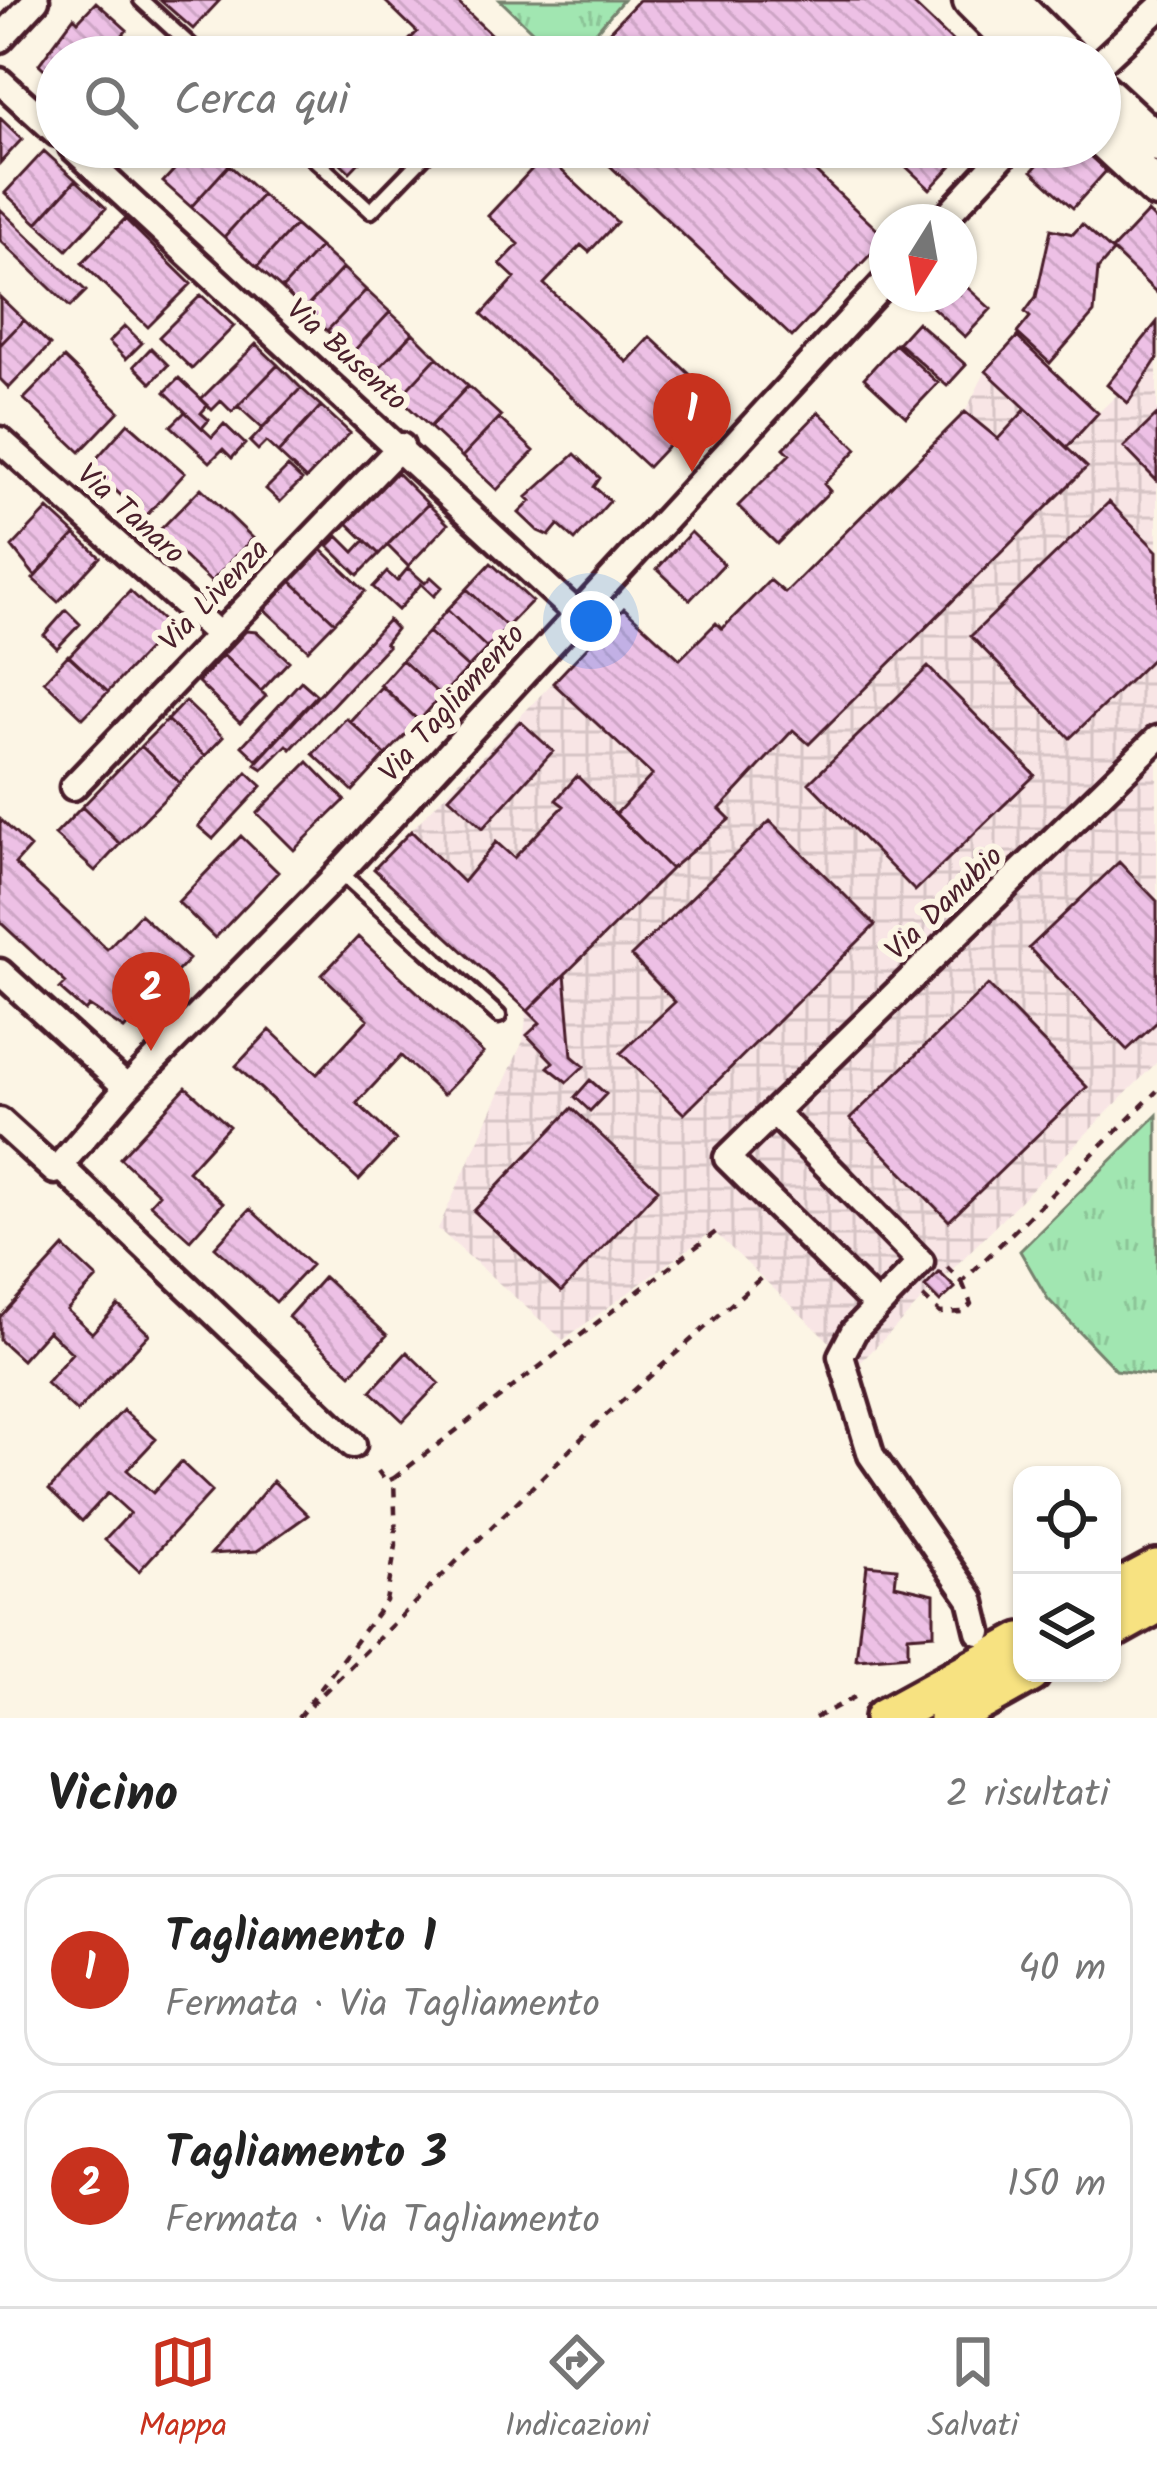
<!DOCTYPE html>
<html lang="it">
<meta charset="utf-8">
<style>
body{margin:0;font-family:Kalam,sans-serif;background:#f2f2f2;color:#222}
.controls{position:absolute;right:36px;bottom:36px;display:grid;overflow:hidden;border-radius:24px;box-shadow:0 3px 9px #0004}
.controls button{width:108px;height:108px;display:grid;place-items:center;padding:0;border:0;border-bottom:3px solid #e0e0e0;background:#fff;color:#222;font:60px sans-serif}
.compass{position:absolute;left:869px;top:204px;width:108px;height:108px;border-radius:50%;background:#fff;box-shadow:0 3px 9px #0004;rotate:191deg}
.you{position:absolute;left:591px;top:621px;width:42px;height:42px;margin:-30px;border:9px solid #fff;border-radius:50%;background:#1a73e8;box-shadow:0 0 0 18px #1a73e833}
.badge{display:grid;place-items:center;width:78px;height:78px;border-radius:50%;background:#c8321e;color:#fff;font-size:39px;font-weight:700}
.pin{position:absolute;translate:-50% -99px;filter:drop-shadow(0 3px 6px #0008)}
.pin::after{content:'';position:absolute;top:63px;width:42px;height:36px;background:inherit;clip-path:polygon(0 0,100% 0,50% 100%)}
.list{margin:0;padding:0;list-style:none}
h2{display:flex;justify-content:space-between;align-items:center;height:156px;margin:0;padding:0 48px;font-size:51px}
h2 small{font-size:39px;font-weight:400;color:#767676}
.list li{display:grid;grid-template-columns:78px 1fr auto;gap:36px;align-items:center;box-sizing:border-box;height:192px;margin:0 24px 24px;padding:0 24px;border:3px solid #e0e0e0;border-radius:36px}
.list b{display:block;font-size:45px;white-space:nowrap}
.list p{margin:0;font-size:39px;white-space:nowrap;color:#767676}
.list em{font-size:39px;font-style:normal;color:#767676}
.icon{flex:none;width:66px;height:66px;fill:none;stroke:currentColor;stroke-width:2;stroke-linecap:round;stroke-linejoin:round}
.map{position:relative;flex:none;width:1157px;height:1718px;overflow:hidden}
.search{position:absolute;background:#fff;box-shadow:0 3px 9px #0004;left:36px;right:36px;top:36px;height:132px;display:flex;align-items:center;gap:30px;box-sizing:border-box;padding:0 42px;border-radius:66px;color:#767676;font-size:45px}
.sheet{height:588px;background:#fff}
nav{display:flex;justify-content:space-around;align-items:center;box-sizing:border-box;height:168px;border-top:3px solid #e0e0e0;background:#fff;font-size:33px;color:#767676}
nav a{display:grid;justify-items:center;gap:6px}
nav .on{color:#c8321e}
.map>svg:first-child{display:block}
.industrial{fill:url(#industrial-grid)}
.grass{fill:url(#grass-tufts);stroke:#76826e;stroke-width:3}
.building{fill:url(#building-back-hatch);stroke:#4a1f2b;stroke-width:3}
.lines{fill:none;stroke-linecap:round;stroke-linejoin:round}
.lane-casing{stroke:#4a1f2b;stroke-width:21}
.street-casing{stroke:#4a1f2b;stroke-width:33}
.secondary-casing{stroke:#4a1f2b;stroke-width:45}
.primary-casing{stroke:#4a1f2b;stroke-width:48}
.path{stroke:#4a1f2b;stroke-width:4.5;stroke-dasharray:9 9;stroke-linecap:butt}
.lane{stroke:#fcf5e5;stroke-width:12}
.street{stroke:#fcf5e5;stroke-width:24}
.secondary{stroke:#fcf5e5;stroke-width:36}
.primary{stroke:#f7e281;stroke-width:39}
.labels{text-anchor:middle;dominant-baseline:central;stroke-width:12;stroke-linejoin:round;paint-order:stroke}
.street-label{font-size:30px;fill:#4a1f2b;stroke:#fcf5e5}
</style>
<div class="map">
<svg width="1157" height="1718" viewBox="0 0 1157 1718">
<defs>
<pattern id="industrial-grid" width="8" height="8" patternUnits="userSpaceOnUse" patternTransform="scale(3)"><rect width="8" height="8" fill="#f8e5e5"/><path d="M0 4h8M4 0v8" fill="none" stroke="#d6c4c5"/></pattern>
<pattern id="grass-tufts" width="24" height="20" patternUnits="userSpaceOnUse" patternTransform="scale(3)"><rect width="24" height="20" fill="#a1e6b1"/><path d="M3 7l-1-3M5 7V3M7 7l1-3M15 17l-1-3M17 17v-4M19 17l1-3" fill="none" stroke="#8cc598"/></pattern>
<pattern id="building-back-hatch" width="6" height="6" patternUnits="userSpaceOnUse" patternTransform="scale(3)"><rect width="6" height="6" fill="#edc0e5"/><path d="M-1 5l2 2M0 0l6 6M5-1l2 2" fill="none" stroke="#cda5c5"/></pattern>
</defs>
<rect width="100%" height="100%" fill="#fcf5e5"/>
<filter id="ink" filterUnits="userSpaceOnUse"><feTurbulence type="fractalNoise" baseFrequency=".00833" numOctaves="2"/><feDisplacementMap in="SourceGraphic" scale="24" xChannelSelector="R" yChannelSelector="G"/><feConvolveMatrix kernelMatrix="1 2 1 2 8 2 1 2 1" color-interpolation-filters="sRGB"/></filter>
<g filter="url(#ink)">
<path class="industrial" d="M1017 337 1098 413 1157 357V1062L856 1367 713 1231 563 1340 438 1229 523 1041 527 1011 374 869 624 608 680 659 716 623 723 628 770 580 785 593 965 412 986 371Z"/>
<path class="grass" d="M500 0H623L574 57H559Z
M1157 1115V1376L1116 1370 1048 1299 1020 1251Z"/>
<path class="building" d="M160 0H220L193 29Z
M384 0H455L504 47 495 57H393L417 32Z
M639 0H909L969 57H585Z
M96 2 127 30 104 57H57V81L39 64 74 17 78 21Z
M0 118 22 139 0 163Z
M195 147H209L229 165 191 207 163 182Z
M324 147H374L350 172Z
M590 147H789L886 238 792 337Z
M885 147H969L930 189Z
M1053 147H1080L1106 171 1073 208 1032 171Z
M44 151 76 180 37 223 5 193Z
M545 155 617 222 589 252 581 245 544 284 627 362 650 337 714 397 648 467 482 314 515 278 500 264 519 244 488 216Z
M229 165 262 195 224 237 191 207Z
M76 180 106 208 67 250 37 223Z
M262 195 295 225 257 267 224 237Z
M0 209 86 291 70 307 0 240Z
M1148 212 1157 221V293L1112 250Z
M125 219 191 284 148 327 82 263Z
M1082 224 1113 252 1098 269 1094 313 1050 363 1017 333 1030 317 1025 312 1036 297 1051 229 1073 234Z
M295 225 320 247 282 289 257 267Z
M320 247 343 268 304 310 282 289Z
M343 268 366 290 327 331 304 310Z
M959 280 991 309 965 337 919 295 959 294Z
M366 290 390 312 352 353 327 331Z
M201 295 234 326 192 369 159 337Z
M0 297 24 320 0 345Z
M390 312 413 333 373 374 352 353Z
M24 320 50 345 9 388 0 379V345Z
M917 322 966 365 947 386 898 343Z
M1157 322V359L1128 403 1107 385Z
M125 326 142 343 126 359 109 342Z
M413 333 437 357 399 398 373 374Z
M1017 337 1098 413 1067 447 986 371Z
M256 344 278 365 232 412 221 401 212 410 201 399Z
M895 344 938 383 906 417 864 378Z
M151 348 168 365 151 383 134 366Z
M437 357 468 386 430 427 399 398Z
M64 358 119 411 80 452 24 399Z
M278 365 301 388 262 428 238 406Z
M179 378 208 405 201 413 209 420 202 428 165 392Z
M468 386 501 416 462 457 430 427Z
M301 388 321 406 278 453 266 442 258 450 250 442Z
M321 406 350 433 306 479 278 453Z
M1026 409 1087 467 809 744 793 730 720 809 730 819 671 869 616 814 652 775 553 683 624 608 680 659 716 623 722 629 770 580 785 593 965 412 998 439Z
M185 412 212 437 224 424 245 444 232 458 223 449 210 462 171 426Z
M819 412 857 449 824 484 830 491 777 544 738 506 790 454 784 448Z
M1157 415V481L1124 447Z
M499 418 534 451 497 490 462 457Z
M128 423 185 473 145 517 89 467Z
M575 454 600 478 594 487 610 501 575 540 558 525 549 536 538 531 519 513 531 501 527 497Z
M288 467 302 480 280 502 266 489Z
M394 470 428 504 379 554 345 521Z
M201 488 253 538 211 582 158 532Z
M1109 502 1157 551V654L1070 738 971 636Z
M428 504 448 524 408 566 387 545Z
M48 509 75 534 35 576 12 547Z
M691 532 724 564 690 600 657 569Z
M75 534 100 557 58 602 33 579Z
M338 536 354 552 365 540 379 554 358 575 328 546Z
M321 549 365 591 335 622 291 581Z
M491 563 532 601 507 627 467 589Z
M408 568 425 583 431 577 442 587 434 596 421 584 398 610 373 587 387 572 397 581Z
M291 581 335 622 308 650 264 609Z
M467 589 507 627 487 648 447 610Z
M130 591 169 627 108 692 69 656Z
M66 610 80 624 57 648 44 635Z
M447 610 487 648 468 668 428 632Z
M388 620 396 629 385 643 388 646 291 749 287 745 263 769 255 764Z
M246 631 257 632 289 661 261 691 223 655Z
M428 632 468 668 441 696 402 660Z
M68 655 108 692 83 718 44 681Z
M223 655 266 696 240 723 198 682Z
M402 660 441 696 419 721 380 685Z
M928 667 1035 775 915 891 809 783Z
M301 681 317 695 257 760 242 746Z
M382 686 419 721 386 755 350 721Z
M185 701 223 737 205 756 167 720Z
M346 718 386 755 353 791 313 754Z
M167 720 205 756 180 783 141 746Z
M520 721 553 751 483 828 449 797Z
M141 746 180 783 120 844 82 807Z
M308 762 345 800 294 850 257 813Z
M247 772 262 786 213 839 198 826Z
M577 776 671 869 528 1011 374 869 411 831 463 882 496 842 514 858 564 806 556 800Z
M82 807 120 844 95 871 55 835Z
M0 819 30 847 15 864 107 949 140 914 189 959 124 1029 89 1006 85 1011 60 989 66 983 0 922Z
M770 821 875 925 684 1114 621 1053 675 1002 631 956Z
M241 836 278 872 215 938 178 902Z
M1119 862 1157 901V1022L1127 1050 1029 948Z
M358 937 483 1053 443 1095 401 1056 357 1103 396 1140 359 1180 236 1066 270 1030 317 1074 368 1019 322 975Z
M565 974 572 1056 584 1066 567 1082 548 1067 553 1062 527 1035 540 1023 528 1011Z
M988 985 1087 1087 949 1221 850 1119Z
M590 1080 606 1094 590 1111 575 1097Z
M186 1087 229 1126 188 1171 223 1203 190 1240 150 1204 159 1194 120 1158Z
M572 1108 658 1189 561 1292 474 1211Z
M250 1209 311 1265 276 1302 215 1247Z
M64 1247 97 1278 67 1310 92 1333 118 1305 149 1334 77 1412 46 1383 72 1353 48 1331 22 1360 0 1340V1317Z
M939 1272 955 1288 940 1302 925 1287Z
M324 1277 387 1335 351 1374 288 1317Z
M407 1352 439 1383 403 1421 371 1391Z
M123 1410 156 1439 127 1470 153 1493 181 1462 212 1491 139 1571 105 1540 130 1513 108 1493 82 1521 49 1490Z
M273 1481 308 1515 257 1551 211 1554Z
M867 1565 897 1568 895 1585 934 1594V1634L908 1636V1655L856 1659Z"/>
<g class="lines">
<defs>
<path id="lane" d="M141 0 203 57
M301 147 371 211 433 147
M340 872 499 1016"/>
<path id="street" d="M0 39 36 0
M1100 63 1157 10
M0 81 57 133
M72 147 576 613
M941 222 1011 147
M0 440 219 635
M73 787 401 446
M0 972 127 1088
M774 1112 921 1262 854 1331 841 1356 871 1455 971 1599 979 1632
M0 1121 55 1171 127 1088 340 872 887 280
M60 1166 353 1445
M877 1306 727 1158 1157 739"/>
<path id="secondary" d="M972 0 1029 57
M1009 0 1066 57
M1100 90 1157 143
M1100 136 1157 189"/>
<path id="primary" d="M1112 1594 1157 1570
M1112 1628 1157 1603
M885 1718 1022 1643
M949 1718 1030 1673"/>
</defs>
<use href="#lane" class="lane-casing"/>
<use href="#street" class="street-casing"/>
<use href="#secondary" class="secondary-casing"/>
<use href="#primary" class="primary-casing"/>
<path class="path" d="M947 1267 962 1282 1157 1091
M923 1297 940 1313 964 1312 971 1304 962 1282
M378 1471 386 1482 394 1478
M310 1706 595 1425 762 1277
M298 1718 386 1601 396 1546 394 1478 717 1231
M815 1718 857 1696"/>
<use href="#lane" class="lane"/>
<use href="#street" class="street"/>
<use href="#secondary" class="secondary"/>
<use href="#primary" class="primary"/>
</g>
</g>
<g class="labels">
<g class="street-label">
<text transform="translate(346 356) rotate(42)">Via Busento</text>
<text transform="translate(130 515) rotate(42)">Via Tanaro</text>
<text transform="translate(215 596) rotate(-46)">Via Livenza</text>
<text transform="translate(453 704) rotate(-48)">Via Tagliamento</text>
<text transform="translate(945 904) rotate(-44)">Via Danubio</text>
</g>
</g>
</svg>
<div class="controls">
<button><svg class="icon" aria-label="locate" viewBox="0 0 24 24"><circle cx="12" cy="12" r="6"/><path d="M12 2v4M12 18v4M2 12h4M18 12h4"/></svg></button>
<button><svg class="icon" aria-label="layers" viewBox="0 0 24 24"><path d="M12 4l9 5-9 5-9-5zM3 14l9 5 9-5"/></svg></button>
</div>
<svg class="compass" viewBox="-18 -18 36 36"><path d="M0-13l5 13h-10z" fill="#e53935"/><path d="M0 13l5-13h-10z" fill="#767676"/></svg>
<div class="you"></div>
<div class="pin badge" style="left:692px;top:472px">1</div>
<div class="pin badge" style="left:151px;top:1051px">2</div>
<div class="search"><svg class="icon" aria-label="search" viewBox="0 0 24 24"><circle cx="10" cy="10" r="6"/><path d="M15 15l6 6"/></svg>Cerca qui</div>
</div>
<section class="sheet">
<h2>Vicino<small>2 risultati</small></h2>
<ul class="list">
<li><span class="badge">1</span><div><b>Tagliamento 1</b><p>Fermata · Via Tagliamento</p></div><em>40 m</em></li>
<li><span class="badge">2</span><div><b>Tagliamento 3</b><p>Fermata · Via Tagliamento</p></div><em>150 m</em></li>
</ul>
</section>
<nav>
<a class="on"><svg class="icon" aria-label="map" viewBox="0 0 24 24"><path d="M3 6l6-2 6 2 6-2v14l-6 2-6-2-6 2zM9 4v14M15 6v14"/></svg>Mappa</a>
<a><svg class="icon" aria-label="directions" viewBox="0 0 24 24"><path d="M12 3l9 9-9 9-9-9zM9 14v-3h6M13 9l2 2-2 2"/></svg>Indicazioni</a>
<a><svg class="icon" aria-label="saved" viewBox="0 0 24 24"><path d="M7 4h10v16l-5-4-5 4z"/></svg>Salvati</a>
</nav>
